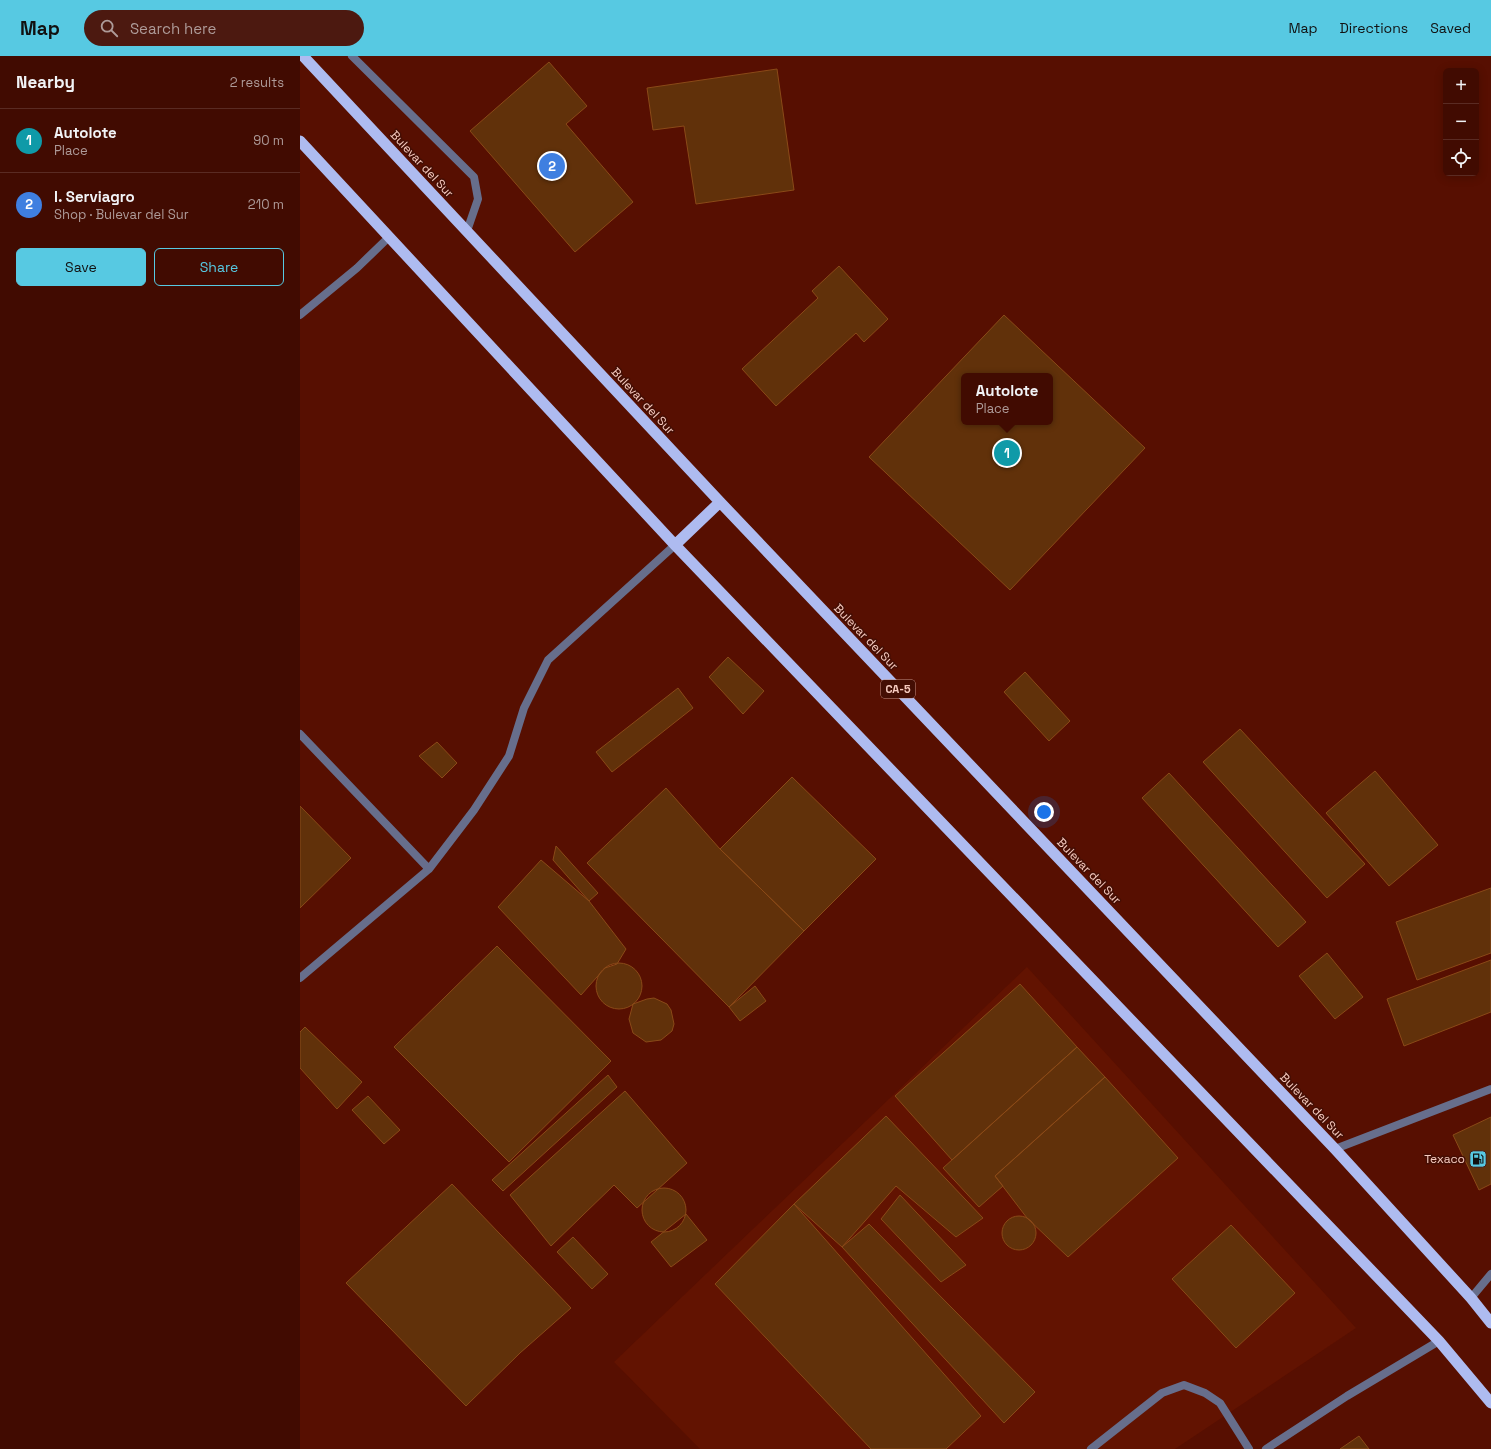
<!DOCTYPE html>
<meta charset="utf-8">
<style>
body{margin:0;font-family:"Space Grotesk",sans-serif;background:#4c1910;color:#f1f3f6}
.controls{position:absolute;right:12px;top:12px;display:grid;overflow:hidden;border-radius:6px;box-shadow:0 2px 10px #0003}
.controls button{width:36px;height:36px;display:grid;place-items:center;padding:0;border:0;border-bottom:1px solid #5a2b23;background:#410b01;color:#f1f3f6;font:20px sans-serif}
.you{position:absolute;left:744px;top:756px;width:14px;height:14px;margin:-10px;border:3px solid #fff;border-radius:50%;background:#1a73e8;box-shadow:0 0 0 6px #1a73e833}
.badge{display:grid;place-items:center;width:26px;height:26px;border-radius:50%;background:#57c9e2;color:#fff;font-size:13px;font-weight:700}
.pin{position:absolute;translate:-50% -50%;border:2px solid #fff;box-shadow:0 1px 4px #0006}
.popup{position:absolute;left:661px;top:317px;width:92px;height:52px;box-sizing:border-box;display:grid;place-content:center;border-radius:6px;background:#410b01;filter:drop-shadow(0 1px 3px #0005);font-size:13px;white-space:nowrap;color:#ae9b99}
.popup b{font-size:15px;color:#f1f3f6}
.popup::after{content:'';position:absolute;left:50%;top:100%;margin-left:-8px;border:8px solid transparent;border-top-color:#410b01}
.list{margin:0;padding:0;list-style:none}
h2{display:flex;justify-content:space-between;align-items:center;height:52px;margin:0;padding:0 16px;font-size:17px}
h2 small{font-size:13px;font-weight:400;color:#ae9b99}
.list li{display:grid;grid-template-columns:26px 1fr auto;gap:12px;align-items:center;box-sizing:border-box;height:64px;padding:0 16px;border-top:1px solid #5a2b23}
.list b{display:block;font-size:15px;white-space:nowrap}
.list p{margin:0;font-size:13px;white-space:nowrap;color:#ae9b99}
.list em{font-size:13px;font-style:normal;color:#ae9b99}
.actions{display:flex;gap:8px;padding:12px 16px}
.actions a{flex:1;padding:9px 0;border:1px solid #57c9e2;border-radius:6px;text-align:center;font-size:14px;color:#57c9e2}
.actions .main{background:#57c9e2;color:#111}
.icon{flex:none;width:22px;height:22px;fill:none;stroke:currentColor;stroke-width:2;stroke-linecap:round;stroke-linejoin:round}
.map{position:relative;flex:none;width:1191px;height:1393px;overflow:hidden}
header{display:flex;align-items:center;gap:24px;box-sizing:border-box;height:56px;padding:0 20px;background:#57c9e2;color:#111}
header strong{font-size:19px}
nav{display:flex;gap:22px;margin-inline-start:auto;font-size:14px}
.search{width:280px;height:36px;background:#4c1910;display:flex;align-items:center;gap:10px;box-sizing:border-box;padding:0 14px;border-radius:22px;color:#ae9b99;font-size:15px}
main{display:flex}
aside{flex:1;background:#410b01}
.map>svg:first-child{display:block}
.built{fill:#621301}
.building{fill:#61310a;stroke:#8a4a18;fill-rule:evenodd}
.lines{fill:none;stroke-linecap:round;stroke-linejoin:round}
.service{stroke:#676e8c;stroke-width:8}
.minor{stroke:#676e8c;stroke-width:8}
.trunk{stroke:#aebbf0;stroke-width:11}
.labels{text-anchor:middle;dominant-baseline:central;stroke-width:3;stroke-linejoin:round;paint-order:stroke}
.shield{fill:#440e04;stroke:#c19288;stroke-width:1}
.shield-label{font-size:11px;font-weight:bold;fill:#f7cbc0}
.street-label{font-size:12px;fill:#f7cbc0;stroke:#440e04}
.poi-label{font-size:12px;fill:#f7cbc0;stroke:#440e04;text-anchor:end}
</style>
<header>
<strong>Map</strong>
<div class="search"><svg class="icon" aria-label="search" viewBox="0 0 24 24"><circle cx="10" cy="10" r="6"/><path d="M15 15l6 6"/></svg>Search here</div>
<nav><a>Map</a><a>Directions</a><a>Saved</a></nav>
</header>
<main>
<aside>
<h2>Nearby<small>2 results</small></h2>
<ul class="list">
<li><span class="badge" style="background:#0f9aa8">1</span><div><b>Autolote</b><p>Place</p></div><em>90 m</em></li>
<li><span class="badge" style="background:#3f7fe0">2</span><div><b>I. Serviagro</b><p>Shop · Bulevar del Sur</p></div><em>210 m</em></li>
</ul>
<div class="actions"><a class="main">Save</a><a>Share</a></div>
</aside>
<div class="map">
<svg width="1191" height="1393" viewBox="0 0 1191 1393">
<rect width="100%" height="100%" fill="#570f01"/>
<path class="built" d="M727 911 1056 1272 875 1393H400L314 1306Z"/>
<path class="building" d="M249 6 287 50 266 68 333 146 275 196 170 75Z
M477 13 494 134 396 148 384 70 353 74 347 32Z
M539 210 588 263 564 286 556 277 476 350 442 313 518 242 512 235Z
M704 259 845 392 710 534 569 401ZM664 320H750V366H664Z
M428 601 464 635 443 658 409 621Z
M725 616 770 665 749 685 704 636Z
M378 632 393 652 312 716 296 696Z
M940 673 1065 808 1027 842 903 706Z
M137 686 157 707 142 722 119 700Z
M1075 715 1138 789 1089 830 1026 757Z
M869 717 1006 866 978 891 842 742Z
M492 721 576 803 504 875 420 793Z
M366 732 420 793 504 875 429 951 287 807Z
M0 750 51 802 0 852Z
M256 790 298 837 289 845 253 804Z
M241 804 289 845 326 893 317 908 305 912 281 939 198 851Z
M1191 832V897L1117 924 1096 866Z
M197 890 311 1005 209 1106 94 991Z
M1027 897 1063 941 1035 963 999 920Z
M1191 904V956L1104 990 1087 943Z
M296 930a23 23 0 1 1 46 0a23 23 0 1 1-46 0Z
M720 928 777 991 652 1104 595 1040Z
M455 930 466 945 440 965 429 951Z
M354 942 367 948 371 954 374 968 372 975 361 984 346 986 333 977 329 963 333 948 347 943Z
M5 971 62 1026 37 1053 0 1012V976Z
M777 991 805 1021 695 1120 703 1130 679 1151 643 1112Z
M308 1019 317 1031 203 1135 192 1124Z
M805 1021 878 1102 768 1201 727 1162 695 1120Z
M325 1035 387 1107 337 1152 314 1129 251 1190 210 1139Z
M68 1040 100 1074 84 1088 52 1054Z
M586 1060 629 1105 683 1162 656 1181 596 1130 542 1191 494 1148Z
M1191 1061V1128L1179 1134 1153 1079Z
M152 1128 271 1252 220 1297 166 1350 46 1227Z
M342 1154a22 22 0 1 1 44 0a22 22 0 1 1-44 0Z
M600 1139 666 1209 641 1226 581 1163Z
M494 1148 681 1360 646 1393H571L415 1228Z
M386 1158 407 1184 371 1211 351 1186Z
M702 1177a17 17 0 1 1 34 0a17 17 0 1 1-34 0Z
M569 1168 735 1336 704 1367 542 1191Z
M931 1169 995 1237 936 1292 872 1223Z
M273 1181 308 1218 292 1233 257 1196Z
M1059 1380 1069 1393H1040Z"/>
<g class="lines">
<path class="service" d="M52 0 174 121 178 143 167 175
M0 678 129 813
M0 922 129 813 174 754 209 700 224 652 248 604 375 489
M1035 1093 1191 1033
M1171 1242 1191 1218
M791 1393 862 1337 884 1329 905 1337 920 1347 949 1393
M966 1393 1047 1340 1139 1285"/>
<path class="minor" d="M0 259 57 212 89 181"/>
<path class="trunk" d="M3 0 420 446 1035 1093 1171 1242 1191 1267
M0 85 375 489 1139 1285 1191 1347
M375 489 420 446"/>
</g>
<defs>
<symbol id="fuel-square" viewBox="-11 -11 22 22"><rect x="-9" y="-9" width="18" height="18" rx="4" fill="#57c9e2" stroke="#440e04"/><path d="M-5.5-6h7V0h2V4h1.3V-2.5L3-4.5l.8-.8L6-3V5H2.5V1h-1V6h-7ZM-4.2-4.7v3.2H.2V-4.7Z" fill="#111"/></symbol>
</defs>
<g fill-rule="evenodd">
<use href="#fuel-square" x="1168" y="1093" width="20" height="20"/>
</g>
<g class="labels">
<rect class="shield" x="581" y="624" width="34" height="18" rx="3"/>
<g class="shield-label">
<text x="598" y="633">CA-5</text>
</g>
<g class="street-label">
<text transform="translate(122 108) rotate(47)">Bulevar del Sur</text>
<text transform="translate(343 345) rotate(47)">Bulevar del Sur</text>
<text transform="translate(566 581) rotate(46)">Bulevar del Sur</text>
<text transform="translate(789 815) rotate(46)">Bulevar del Sur</text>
<text transform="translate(1012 1050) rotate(46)">Bulevar del Sur</text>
</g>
<g class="poi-label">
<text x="1165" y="1103">Texaco</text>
</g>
</g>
</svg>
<div class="controls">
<button>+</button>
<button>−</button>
<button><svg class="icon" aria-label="locate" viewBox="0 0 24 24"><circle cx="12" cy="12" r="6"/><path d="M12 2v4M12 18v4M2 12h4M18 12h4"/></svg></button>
</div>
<div class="you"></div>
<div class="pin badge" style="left:707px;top:397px;background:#0f9aa8">1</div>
<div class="popup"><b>Autolote</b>Place</div>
<div class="pin badge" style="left:252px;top:110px;background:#3f7fe0">2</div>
</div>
</main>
